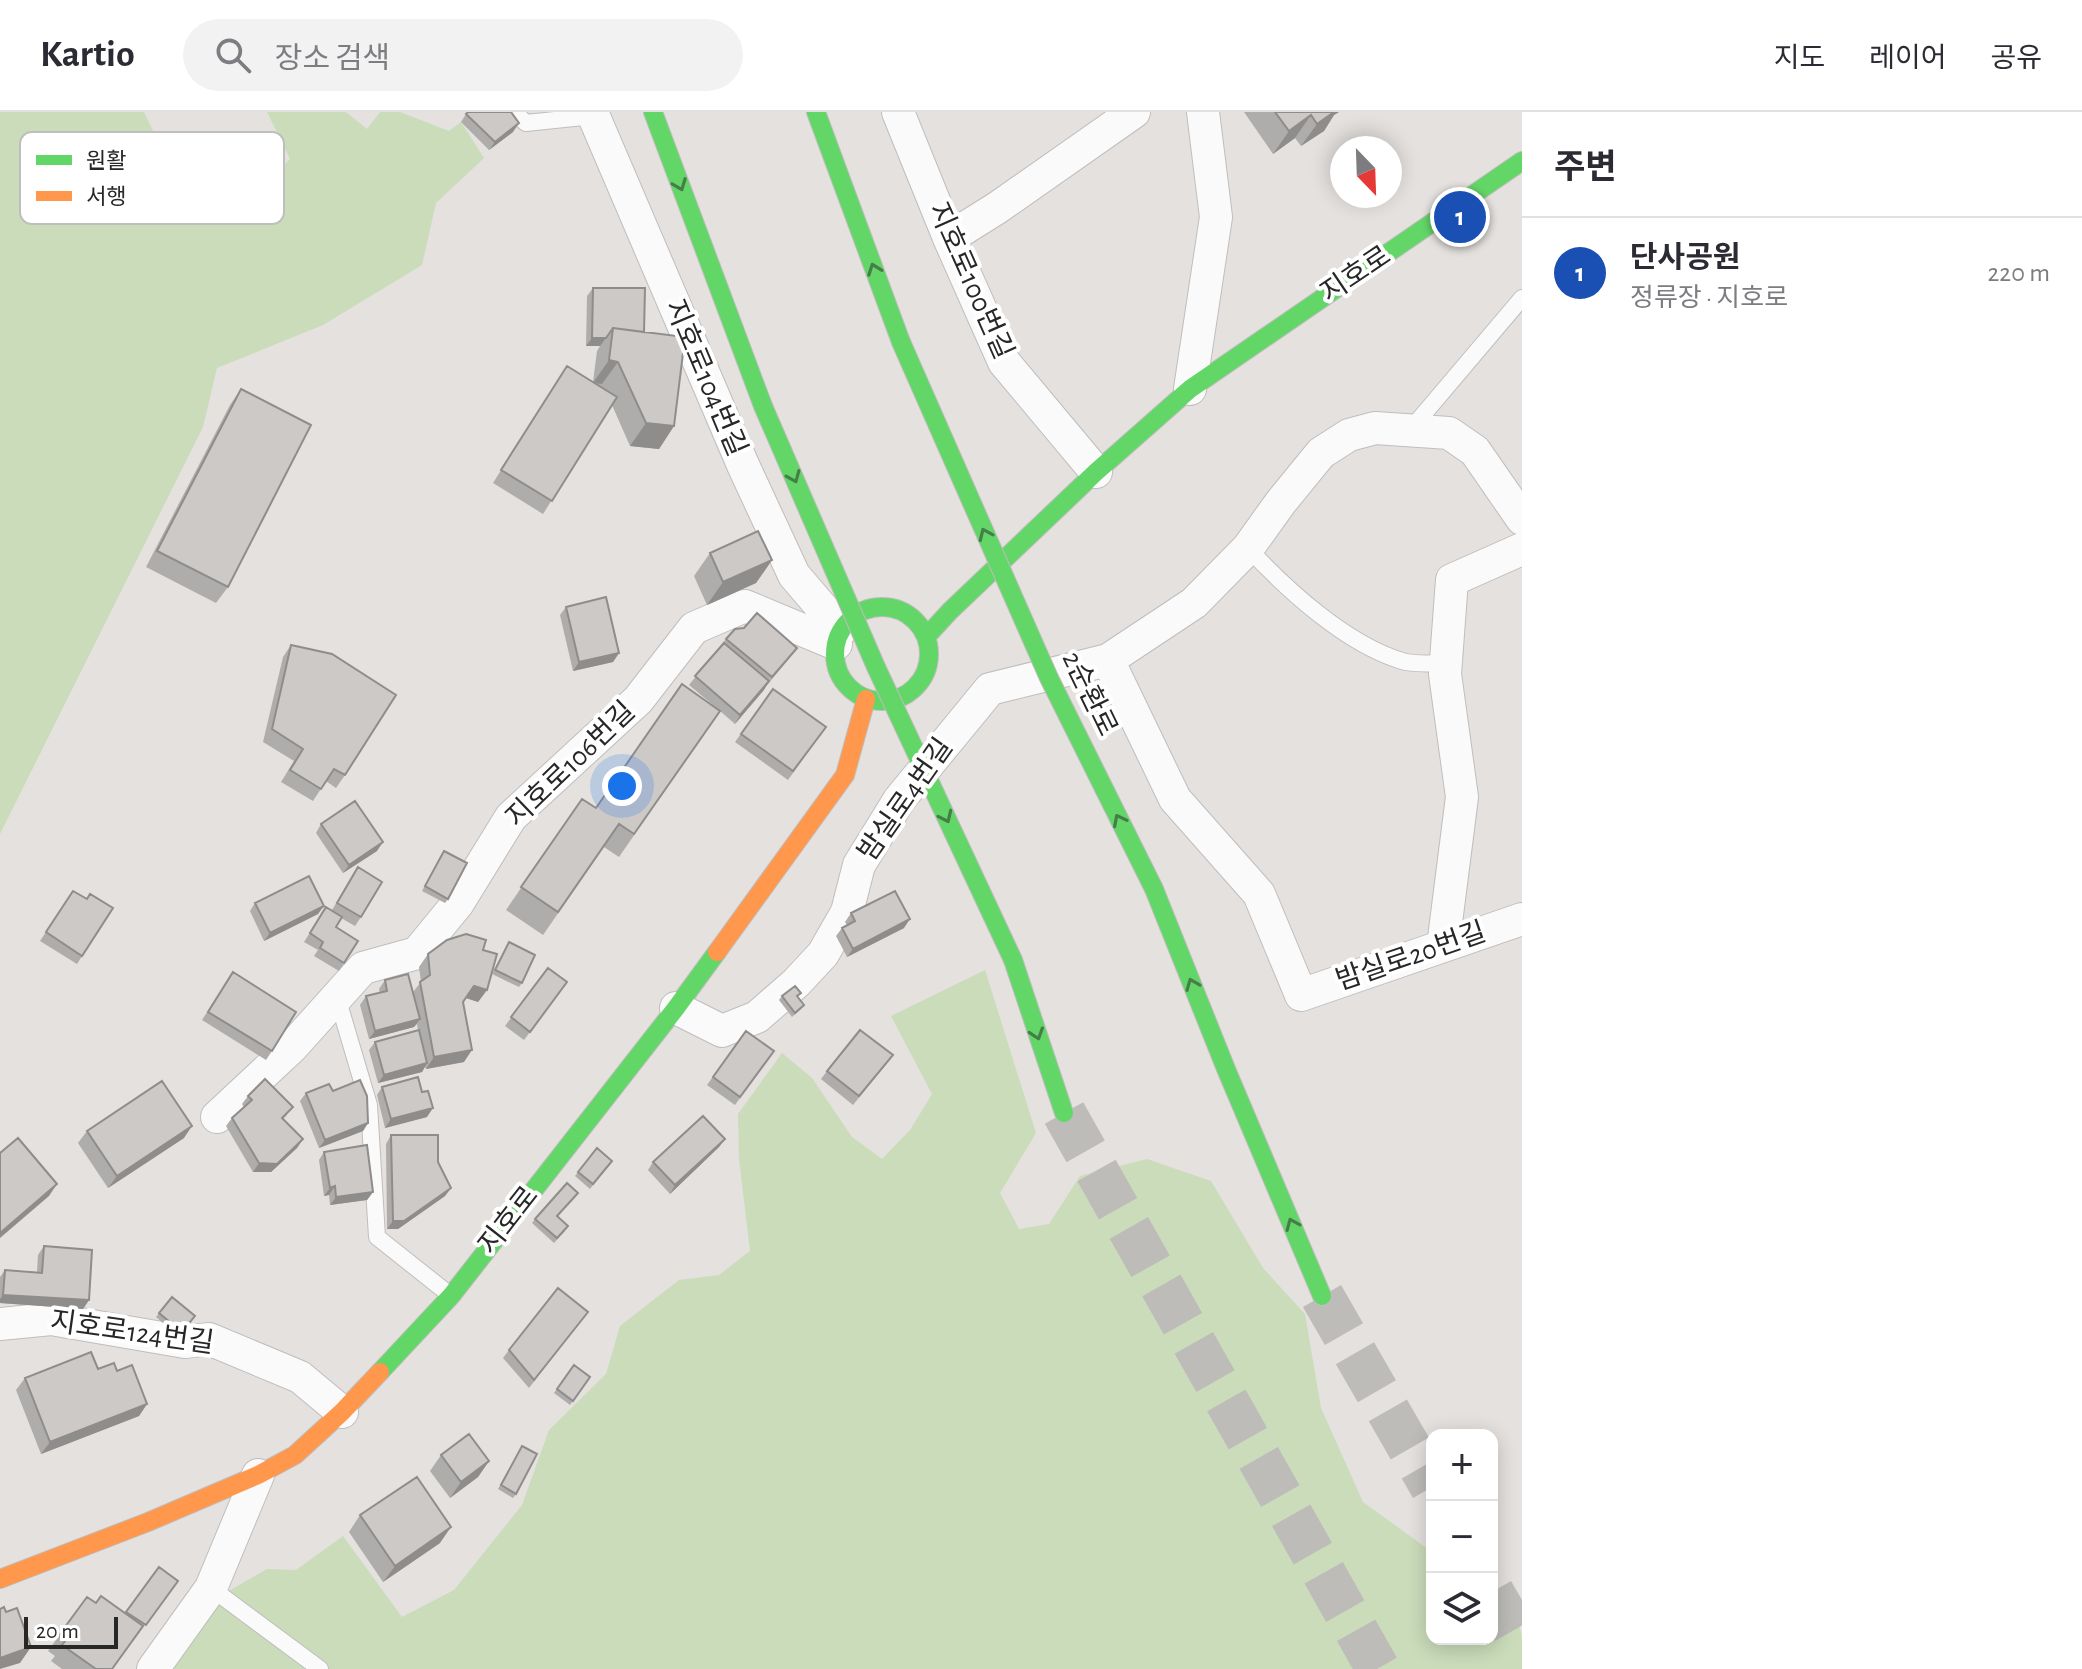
<!DOCTYPE html>
<html lang="ko">
<meta charset="utf-8">
<style>
body{margin:0;font-family:"Alegreya Sans","Noto Sans KR",sans-serif;background:#f2f2f3;color:#2b2b33}
.controls{position:absolute;right:24px;bottom:24px;display:grid;overflow:hidden;border-radius:16px;box-shadow:0 4px 20px #0003}
.controls button{width:72px;height:72px;display:grid;place-items:center;padding:0;border:0;border-bottom:2px solid #e1e1e2;background:#fff;color:#2b2b33;font:40px sans-serif}
.compass{position:absolute;left:1330px;top:24px;width:72px;height:72px;border-radius:50%;background:#fff;box-shadow:0 4px 20px #0003;rotate:157deg}
.scale{position:absolute;left:24px;bottom:20px;width:94px;box-sizing:border-box;padding-left:8px;border:4px solid #272727;border-top:0;font-size:22px;line-height:28px;white-space:nowrap;color:#272727;-webkit-text-stroke:6px #fff;paint-order:stroke}
.you{position:absolute;left:622px;top:674px;width:28px;height:28px;margin:-20px;border:6px solid #fff;border-radius:50%;background:#1a73e8;box-shadow:0 0 0 12px #1a73e833}
.badge{display:grid;place-items:center;width:52px;height:52px;border-radius:50%;background:#696867;color:#fff;font-size:26px;font-weight:700}
.pin{position:absolute;translate:-50% -50%;border:4px solid #fff;box-shadow:0 2px 8px #0006}
.list{margin:0;padding:0;list-style:none}
h2{display:flex;justify-content:space-between;align-items:center;height:104px;margin:0;padding:0 32px;font-size:34px}
h2 small{font-size:26px;font-weight:400;color:#7c7c81}
.list li{display:grid;grid-template-columns:52px 1fr auto;gap:24px;align-items:center;box-sizing:border-box;height:112px;padding:0 32px;border-top:2px solid #e1e1e2}
.list b{display:block;font-size:30px;white-space:nowrap}
.list p{margin:0;font-size:26px;white-space:nowrap;color:#7c7c81}
.list em{font-size:26px;font-style:normal;color:#7c7c81}
.icon{flex:none;width:44px;height:44px;fill:none;stroke:currentColor;stroke-width:2;stroke-linecap:round;stroke-linejoin:round}
.map{position:relative;flex:none;width:1522px;height:1557px;overflow:hidden}
header{display:flex;align-items:center;gap:48px;box-sizing:border-box;height:112px;padding:0 40px;background:#fff;border-bottom:2px solid #e1e1e2}
header strong{font-size:38px}
nav{display:flex;gap:44px;margin-inline-start:auto;font-size:28px}
.search{width:560px;height:72px;background:#f2f2f3;display:flex;align-items:center;gap:20px;box-sizing:border-box;padding:0 28px;border-radius:44px;color:#7c7c81;font-size:30px}
main{display:flex}
aside{flex:1;background:#fff}
.map>svg:first-child{display:block}
.green{fill:#cadcba}
.lines{fill:none;stroke-linecap:round;stroke-linejoin:round}
.highway-tunnel{stroke:#bebcb9;stroke-width:44;stroke-dasharray:44 22;stroke-linecap:butt}
.lane-casing{stroke:#bfbebe;stroke-width:18}
.street-casing{stroke:#bfbebe;stroke-width:34}
.fast-casing{stroke:#bfbebe;stroke-width:20}
.slow-casing{stroke:#bfbebe;stroke-width:20}
.lane{stroke:#fbfafa;stroke-width:16}
.street{stroke:#fbfafa;stroke-width:32}
.fast{stroke:#63d668;stroke-width:18}
.slow{stroke:#ff974d;stroke-width:18}
.fast-bridge-casing{stroke:#bebdbc;stroke-width:20;stroke-linecap:butt}
.fast-bridge{stroke:#63d668;stroke-width:18}
.wall{fill:#afadab}
.shaded-wall{fill:#8f8d8b}
.building{fill:#ccc9c7;stroke:#8f8d8b;stroke-width:2}
.oneway{stroke:#457e48}
.labels{text-anchor:middle;dominant-baseline:central;stroke-width:8;stroke-linejoin:round;paint-order:stroke}
.street-label{font-size:28px;fill:#272727;stroke:#fff}
.key{fill:#fff;stroke:#bebebe;stroke-width:2}
.key-label{font-size:22px;fill:#272727}
</style>
<header>
<strong>Kartio</strong>
<div class="search"><svg class="icon" aria-label="search" viewBox="0 0 24 24"><circle cx="10" cy="10" r="6"/><path d="M15 15l6 6"/></svg>장소 검색</div>
<nav><a>지도</a><a>레이어</a><a>공유</a></nav>
</header>
<main>
<div class="map">
<svg width="1522" height="1557" viewBox="0 0 1522 1557">
<rect width="100%" height="100%" fill="#e4e1de"/>
<path class="green" d="M0 0H144L177 69 268 68 290 47 267 0H346L367 17 380 0H400L449 19 461 10 484 46 436 91 422 153 323 213 217 256 203 315 0 722Z
M985 858 1036 1021 1000 1081 1019 1117 1049 1112 1080 1064 1147 1047 1211 1069 1263 1156 1305 1202 1321 1296 1363 1390 1432 1440V1527H1492V1482L1517 1500 1522 1526V1557H171L227 1480 267 1457 296 1458 343 1424 402 1505 454 1478 522 1393 549 1318 606 1262 620 1214 679 1168 719 1163 750 1139 739 1047 738 1002 782 941 812 966 852 1025 882 1047 910 1018 932 982 891 904Z"/>
<g class="lines">
<path class="highway-tunnel" d="M1064 1001 1378 1557
M1322 1184 1432 1375
M1492 1480 1522 1532"/>
<defs>
<path id="lane" d="M514 0 526 11 593 4
M1411 317 1522 186
M1248 436C1287 478 1346 532 1402 549 1415 553 1432 551 1446 551
M337 885 369 993 377 1125 450 1183
M211 1476 320 1557"/>
<path id="street" d="M592 0 743 353 794 463 841 518
M898 0 949 126 1004 250 1096 360
M949 126 997 96 1134 0
M1190 277 1216 105 1203 0
M1108 548 1175 687 1259 782 1301 883 1522 807
M1443 834 1462 685 1445 562 1452 468 1522 437
M676 896 722 919 757 905 796 871 823 842 847 800 859 753 899 688 990 577 1108 548 1194 491 1248 436 1281 390 1321 341 1349 323 1375 316 1449 321 1475 339 1522 407
M217 1005 292 935 363 856 417 841 458 791 511 705 638 588 694 516 745 494 836 532
M0 1212 51 1207 185 1230 209 1227 300 1265 342 1300
M153 1557 211 1476 258 1363"/>
<path id="fast" d="M653 0 763 294
M816 0 901 230
M835 542a47 47 0 1 1 94 0a47 47 0 1 1-94 0Z
M926 525 950 499 1096 360 1190 277 1522 49
M1154 777 1226 957 1322 1184
M1013 848 1064 1001
M380 1260 451 1184 676 896 717 840"/>
<path id="slow" d="M717 840 845 663 866 587
M0 1467 148 1410 258 1363 295 1343 342 1300 380 1260"/>
</defs>
<use href="#lane" class="lane-casing"/>
<use href="#street" class="street-casing"/>
<use href="#fast" class="fast-casing"/>
<use href="#slow" class="slow-casing"/>
<use href="#lane" class="lane"/>
<use href="#street" class="street"/>
<use href="#fast" class="fast"/>
<use href="#slow" class="slow"/>
<defs>
<path id="fast-bridge" d="M901 230 1049 566 1154 777
M763 294 876 555 1013 848"/>
</defs>
<use href="#fast-bridge" class="fast-bridge-casing"/>
<use href="#fast-bridge" class="fast-bridge"/>
</g>
<path class="wall" d="M1244 0H1339L1334 3 1324 19 1301 34 1295 26 1273 42Z
M466 2 513 20 489 38 461 10Z
M593 176 644 220 674 314 659 337 630 334 612 293 543 402 493 371 567 254 593 270 597 239 600 234H586L587 184Z
M241 277 228 475 216 491 146 455 230 293Z
M710 441 772 448 756 471 707 493 694 464Z
M566 495 619 541 613 550 573 559 560 503Z
M726 527 791 544 735 612 720 599 619 745 604 735 543 823 506 798 582 687 596 696 719 598 689 573Z
M291 533 345 663 336 676 326 669 313 689 281 670 294 649 263 630 283 545Z
M773 577 826 615 788 668 735 630Z
M321 712 377 739 343 761 316 721Z
M441 743 448 787 445 791 422 779Z
M358 755 361 805 355 814 341 806 336 815 344 851 339 859 314 844 318 838 304 830 326 795 332 798Z
M73 779 87 787 113 796 77 852 40 829Z
M255 791 318 802 264 829 250 799Z
M851 801 904 816 847 845 836 824 842 816 847 813 845 810Z
M509 830 522 871 519 875 492 862Z
M483 838 487 878 478 890 466 886 463 890 464 950 426 957 425 955 422 960 378 971 369 938 375 930 418 918 417 912 414 915 369 927 360 893 366 884 380 881 379 877 385 868 413 880 421 870 419 855 428 842Z
M548 856 567 870 524 928 505 914Z
M227 869 272 939 266 948 202 908Z
M782 884 798 885 801 897 792 905 779 888Z
M746 919 774 939 735 993 707 973Z
M893 943 853 993 821 967 827 959Z
M382 975 427 1005 385 1016 377 983Z
M333 979 368 1011 363 1019 319 1036 300 989 306 981Z
M248 984 287 1003 283 1007 303 1027 297 1036 271 1060H253L226 1014 232 1006 244 995 242 992Z
M87 1019 184 1026 108 1076 78 1031Z
M391 1023 438 1050 451 1076 445 1084 398 1117H387L386 1032Z
M725 1027 719 1035 670 1082 648 1058 653 1050Z
M597 1036 612 1049 590 1077 575 1064Z
M324 1040 373 1080 367 1088 330 1093 329 1083 324 1084 319 1048Z
M575 1085 557 1105 565 1119 554 1131 532 1111 535 1107Z
M44 1134 89 1188 83 1197 0 1191V1165L5 1158 37 1160 38 1143Z
M172 1185 195 1204 179 1225 156 1205Z
M582 1208 529 1276 503 1246 509 1238Z
M574 1253 590 1265 570 1293 554 1281Z
M98 1257 117 1259 147 1292 139 1304 41 1342 16 1278 25 1266Z
M522 1334 516 1382 513 1386 498 1377Z
M441 1343 489 1349 478 1365 450 1386 430 1359Z
M360 1403 440 1431 383 1470 349 1420Z
M159 1455 178 1469 112 1557H62L51 1549 55 1544 48 1539 87 1485 96 1491 125 1501Z"/>
<path class="shaded-wall" d="M1329 0H1339L1334 3 1324 19 1301 34 1317 12Z
M1311 3 1295 26 1273 42 1289 19Z
M519 11 513 20 489 38 495 30Z
M592 226H606L600 234H586Z
M609 248 618 250 602 272 593 271Z
M646 311 674 314 659 337 630 334Z
M772 448 756 471 707 493 723 470Z
M619 541 613 550 573 559 579 550Z
M769 569 764 578 735 612 740 603Z
M383 730 377 739 343 761 349 753Z
M324 794 318 802 264 829 270 821Z
M910 807 904 816 847 845 853 837Z
M474 874 487 878 478 890 466 886Z
M420 907 414 915 369 927 375 919Z
M472 938 464 950 426 957 434 945Z
M427 951 422 960 378 971 384 963Z
M433 996 427 1005 385 1016 391 1007Z
M368 1011 363 1019 319 1036 325 1028Z
M192 1014 184 1026 108 1076 117 1064Z
M303 1027 297 1036 271 1060H253L259 1051Z
M725 1027 719 1035 670 1082 675 1073Z
M57 1072 49 1084 0 1126V1121Z
M335 1074 329 1083 324 1084 330 1076Z
M451 1076 445 1084 398 1117H387L393 1109Z
M373 1080 367 1088 330 1093 336 1085Z
M3 1183 89 1188 83 1197 0 1191V1187Z
M147 1292 139 1304 41 1342 50 1330Z
M489 1349 478 1365 450 1386 461 1370Z
M451 1415 440 1431 383 1470 395 1454Z
M31 1535 20 1551 0 1557V1546Z"/>
<path class="building" d="M468 0H511L519 11 495 30 466 2Z
M1275 0H1334L1317 12 1311 3 1289 19Z
M593 176H645L644 220 613 216 606 226H592Z
M613 216 685 225 674 314 646 311 618 250 609 248Z
M567 254 617 285 552 389 501 358Z
M241 277 311 313 228 475 157 439Z
M758 419 772 448 723 470 710 441Z
M606 485 619 541 579 550 566 495Z
M757 501 797 536 772 565 726 527 735 517 744 516Z
M724 531 769 569 740 603 695 564Z
M291 533 332 542 396 583 345 663 334 657 321 677 290 658 303 637 272 617Z
M682 572 720 599 634 722 619 712 558 800 521 775 582 687 596 696Z
M773 577 826 615 793 659 741 622Z
M355 689 383 730 349 753 321 712Z
M444 739 467 751 448 787 425 774Z
M358 755 382 770 361 805 337 791Z
M309 764 324 794 270 821 255 791Z
M73 779 87 787 90 782 113 796 82 844 46 820Z
M895 779 910 807 853 837 842 816 855 809 851 801Z
M326 795 342 805 336 815 358 829 344 851 320 836 323 830 310 821Z
M466 822 486 828 483 838 497 842 487 878 474 874 463 890 472 938 434 945 420 870 430 863 428 842 447 828Z
M509 830 535 843 522 871 495 858Z
M548 856 567 870 530 920 511 905Z
M233 860 296 900 272 939 208 900Z
M408 862 420 907 375 919 366 884 387 879 385 868Z
M795 874 801 881 797 884 804 893 795 901 782 884Z
M419 918 427 951 384 963 375 930Z
M860 918 893 943 859 984 827 959Z
M746 919 774 939 740 985 713 965Z
M418 965 422 980 428 979 433 996 391 1007 382 975Z
M265 967 293 995 282 1006 303 1027 277 1052 259 1051 232 1006 252 988 248 984Z
M360 968 367 984 368 1011 325 1028 306 981 329 972 333 979Z
M162 969 192 1014 117 1064 87 1019Z
M703 1004 725 1027 675 1073 653 1050Z
M391 1023H438V1050L451 1076 404 1109H393Z
M18 1026 57 1072 0 1121V1041Z
M367 1033 373 1080 336 1085 335 1074 330 1076 324 1040Z
M597 1036 612 1049 593 1072 578 1060Z
M567 1071 578 1081 557 1104 568 1114 557 1126 535 1107Z
M44 1134 92 1138 89 1188 3 1183 5 1158 42 1161Z
M558 1176 588 1200 534 1268 509 1238Z
M172 1185 195 1204 182 1220 159 1201Z
M91 1240 98 1257 114 1251 117 1259 132 1253 147 1292 50 1330 25 1266Z
M574 1253 590 1265 573 1289 557 1277Z
M469 1322 489 1349 461 1370 441 1343Z
M522 1334 537 1342 516 1382 501 1373Z
M417 1365 451 1415 395 1454 360 1403Z
M159 1455 178 1469 146 1513 126 1500Z
M101 1484 143 1514 112 1557H96L62 1533 66 1528 59 1523 87 1485 96 1491Z
M4 1495 6 1500 17 1496 31 1535 0 1546V1497Z"/>
<defs><path id="oneway-chevron" d="M-2-3.5L2.5 0L-2 3.5" fill="none" stroke-width="1.6" stroke-linecap="round" stroke-linejoin="round" transform="scale(2)"/></defs>
<g class="oneway">
<use href="#oneway-chevron" transform="translate(680 73) rotate(69)"/>
<use href="#oneway-chevron" transform="translate(874 157) rotate(-110)"/>
<use href="#oneway-chevron" transform="translate(794 365) rotate(67)"/>
<use href="#oneway-chevron" transform="translate(985 422) rotate(-114)"/>
<use href="#oneway-chevron" transform="translate(946 705) rotate(65)"/>
<use href="#oneway-chevron" transform="translate(1119 708) rotate(-117)"/>
<use href="#oneway-chevron" transform="translate(1192 872) rotate(-112)"/>
<use href="#oneway-chevron" transform="translate(1037 922) rotate(72)"/>
<use href="#oneway-chevron" transform="translate(1292 1112) rotate(-113)"/>
</g>
<g class="labels">
<g class="street-label">
<text transform="translate(1356 163) rotate(-34)">지호로</text>
<text transform="translate(970 169) rotate(66)">지호로100번길</text>
<text transform="translate(705 266) rotate(67)">지호로104번길</text>
<text transform="translate(1089 582) rotate(64)">2순환로</text>
<text transform="translate(571 653) rotate(-44)">지호로106번길</text>
<text transform="translate(906 688) rotate(-55)">밤실로4번길</text>
<text transform="translate(1411 845) rotate(-19)">밤실로20번길</text>
<text transform="translate(509 1109) rotate(-52)">지호로</text>
<text transform="translate(132 1221) rotate(8)">지호로124번길</text>
</g>
</g>
<rect x="20" y="20" width="264" height="92" rx="12" class="key"/>
<rect x="36" y="43" width="36" height="10" fill="#63d668"/>
<rect x="36" y="79" width="36" height="10" fill="#ff974d"/>
<g class="key-label">
<text x="86" y="56">원활</text>
<text x="86" y="92">서행</text>
</g>
</svg>
<div class="controls">
<button>+</button>
<button>−</button>
<button><svg class="icon" aria-label="layers" viewBox="0 0 24 24"><path d="M12 4l9 5-9 5-9-5zM3 14l9 5 9-5"/></svg></button>
</div>
<svg class="compass" viewBox="-18 -18 36 36"><path d="M0-13l5 13h-10z" fill="#e53935"/><path d="M0 13l5-13h-10z" fill="#7c7c81"/></svg>
<div class="scale">20 m</div>
<div class="you"></div>
<div class="pin badge" style="left:1460px;top:105px;background:#1a4fb4">1</div>
</div>
<aside>
<h2>주변<small></small></h2>
<ul class="list">
<li><span class="badge" style="background:#1a4fb4">1</span><div><b>단사공원</b><p>정류장 · 지호로</p></div><em>220 m</em></li>
</ul>
</aside>
</main>
